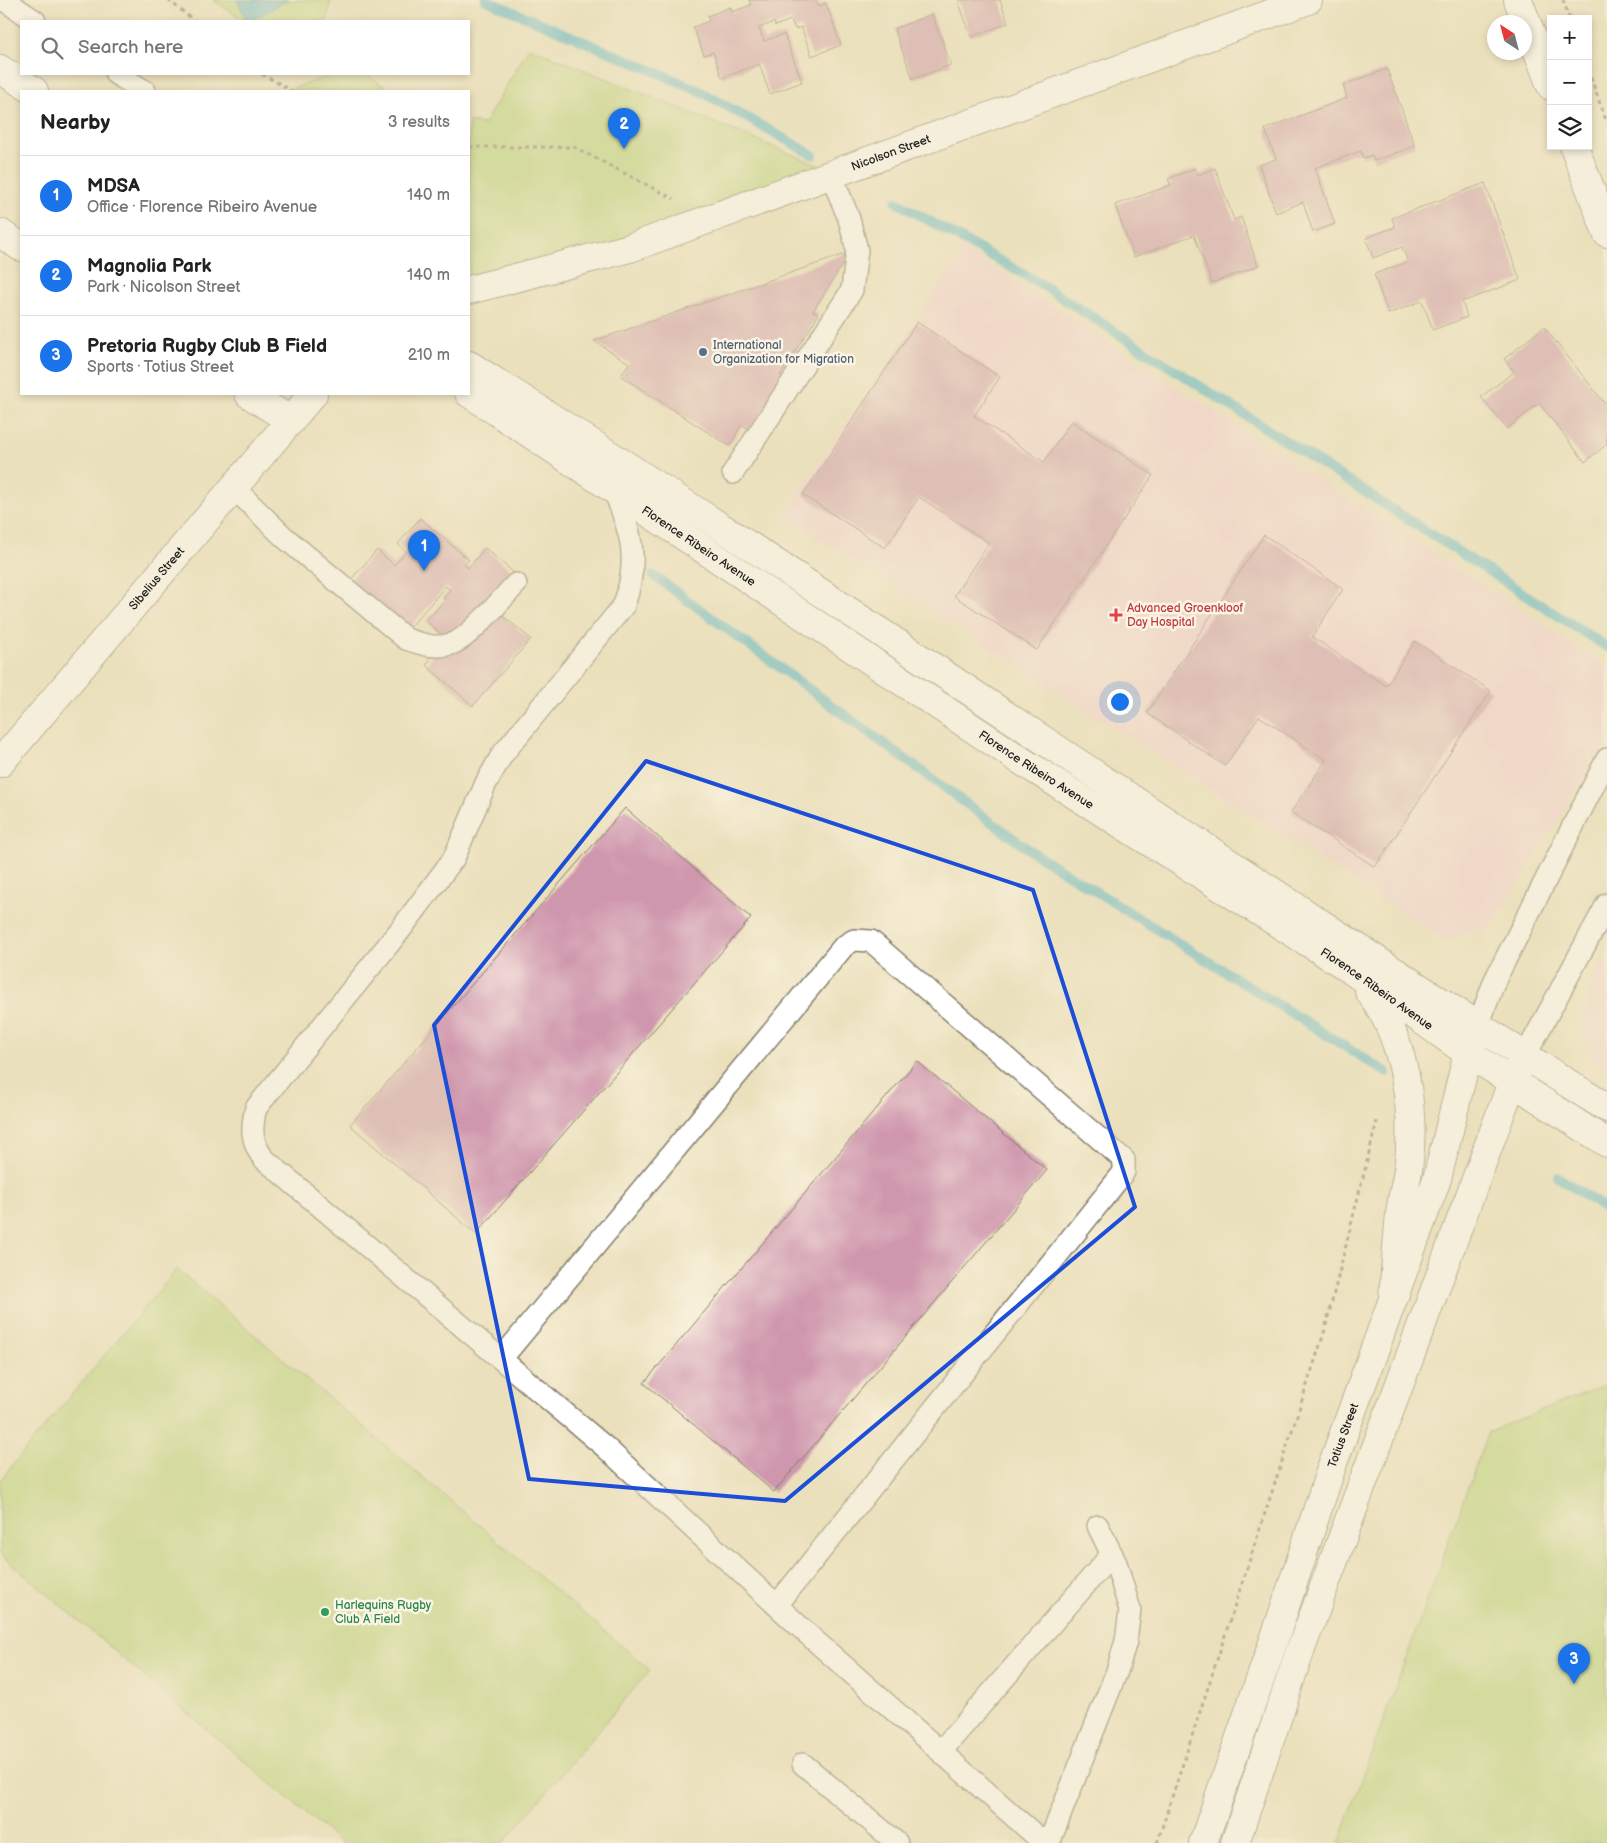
<!DOCTYPE html>
<meta charset="utf-8">
<style>
body{margin:0;font-family:"Balsamiq Sans",sans-serif;background:#f6f6f6;color:#222}
.controls{position:absolute;right:15px;top:15px;display:grid;overflow:hidden;border-radius:0px;box-shadow:0 2px 8px #0003}
.controls button{width:45px;height:45px;display:grid;place-items:center;padding:0;border:0;border-bottom:1px solid #e0e0e0;background:#fff;color:#222;font:25px sans-serif}
.compass{position:absolute;left:1487px;top:15px;width:45px;height:45px;border-radius:50%;background:#fff;box-shadow:0 2px 8px #0003;rotate:324deg}
.you{position:absolute;left:1119px;top:701px;width:18px;height:18px;margin:-12px;border:4px solid #fff;border-radius:50%;background:#1a73e8;box-shadow:0 0 0 8px #1a73e833}
.badge{display:grid;place-items:center;width:32px;height:32px;border-radius:50%;background:#1a73e8;color:#fff;font-size:16px;font-weight:700}
.pin{position:absolute;translate:-50% -41px;filter:drop-shadow(0 1px 2px #0008)}
.pin::after{content:'';position:absolute;top:26px;width:18px;height:15px;background:inherit;clip-path:polygon(0 0,100% 0,50% 100%)}
.list{margin:0;padding:0;list-style:none}
h2{display:flex;justify-content:space-between;align-items:center;height:65px;margin:0;padding:0 20px;font-size:21px}
h2 small{font-size:16px;font-weight:400;color:#767676}
.list li{display:grid;grid-template-columns:32px 1fr auto;gap:15px;align-items:center;box-sizing:border-box;height:80px;padding:0 20px;border-top:1px solid #e0e0e0}
.list b{display:block;font-size:19px;white-space:nowrap}
.list p{margin:0;font-size:16px;white-space:nowrap;color:#767676}
.list em{font-size:16px;font-style:normal;color:#767676}
.icon{flex:none;width:28px;height:28px;fill:none;stroke:currentColor;stroke-width:2;stroke-linecap:round;stroke-linejoin:round}
.map{position:relative;flex:none;width:1607px;height:1843px;overflow:hidden}
.search{position:absolute;background:#fff;box-shadow:0 2px 8px #0003;left:20px;top:20px;width:450px;height:55px;display:flex;align-items:center;gap:12px;box-sizing:border-box;padding:0 18px;border-radius:0px;color:#767676;font-size:19px}
.panel{position:absolute;background:#fff;box-shadow:0 2px 8px #0003;left:20px;top:90px;width:450px;height:305px;border-radius:0px}
.map>svg:first-child{display:block}
.built{fill:#f6cfd7}
.green{fill:#b9d47a;stroke:#6a784b}
.water{fill:#4cb1cb;stroke:#346674}
.lines{fill:none;stroke-linecap:round;stroke-linejoin:round}
.stream{stroke:#4cb1cb;stroke-width:10}
.building{fill:#cf97ad}
.service-casing{stroke:#847e6c;stroke-width:24}
.minor-casing{stroke:#847e6c;stroke-width:30}
.secondary-casing{stroke:#847e6c;stroke-width:30}
.path{stroke:#847e6c;stroke-width:3;stroke-dasharray:4 4;stroke-linecap:butt}
.service{stroke:#fff;stroke-width:21}
.minor{stroke:#fff;stroke-width:28}
.secondary{stroke:#fff;stroke-width:28}
.marked{fill:none;stroke:#1d4ed8;stroke-width:4;stroke-linejoin:round}
.service-dot{fill:#5c6f8a;stroke:#fcf5e5;stroke-width:2}
.health-dot{fill:#e0444e;stroke:#fcf5e5;stroke-width:2}
.leisure-dot{fill:#2e9e5b;stroke:#fcf5e5;stroke-width:2}
.labels{text-anchor:middle;dominant-baseline:central;stroke-width:5;stroke-linejoin:round;paint-order:stroke}
.street-label{font-size:12px;fill:#1c1c1c;stroke:#fcf5e5}
.service-label{font-size:12px;fill:#4e5e75;stroke:#fcf5e5;text-anchor:start}
.health-label{font-size:12px;fill:#be3a42;stroke:#fcf5e5;text-anchor:start}
.leisure-label{font-size:12px;fill:#27864d;stroke:#fcf5e5;text-anchor:start}
</style>
<div class="map">
<svg width="1607" height="1843" viewBox="0 0 1607 1843">
<rect width="100%" height="100%" fill="#fcf5e5"/>
<filter id="ink" filterUnits="userSpaceOnUse"><feTurbulence type="fractalNoise" baseFrequency=".02" numOctaves="2"/><feDisplacementMap in="SourceGraphic" scale="10" xChannelSelector="R" yChannelSelector="G"/><feConvolveMatrix kernelMatrix="1 2 1 2 8 2 1 2 1" color-interpolation-filters="sRGB"/></filter>
<filter id="wash" filterUnits="userSpaceOnUse"><feTurbulence type="fractalNoise" baseFrequency=".0096" numOctaves="4" result="noise"/><feDisplacementMap in="SourceGraphic" scale="20" xChannelSelector="R" yChannelSelector="G"/><feGaussianBlur stdDeviation="1.12" result="paint"/><feColorMatrix in="noise" values="0 0 0 0 0 0 0 0 0 0 0 0 0 0 0 0 0 1.4 0 .05"/><feComposite in="paint" operator="in"/></filter>
<g filter="url(#wash)">
<rect width="100%" height="100%" fill="#ebe0bc"/>
<path class="built" d="M964 249 1607 666V792L1584 777 1492 927 1444 939 783 516Z
M1607 951V1069L1592 1058 1580 1024 1597 968Z"/>
<path class="green" d="M213 0H331L327 21H245Z
M529 47 840 174 469 294V122L484 124Z
M334 74H366L391 91H285Z
M177 1269 650 1670 503 1843H341L0 1554V1480Z
M1607 1384V1843H1339L1488 1432Z"/>
<path class="water" d="M237 0H288L251 21H247Z"/>
<g class="lines">
<path class="stream" d="M486 0 696 89 813 155
M896 202 1039 283 1607 647
M653 575 1031 851 1386 1072
M1558 1177 1607 1210"/>
</g>
<g id="blocks">
<path class="building" d="M749 0H816L819 6 826 3 841 45 812 56 801 27 795 29 791 20 775 26 774 22 759 28 764 41 784 34 802 82 770 94 759 64 722 78 713 52 704 55 693 27 709 21 707 16 731 7 732 12 751 5Z
M958 0H1000L1008 23 971 37Z
M932 14 951 65 913 79 894 29Z
M1387 69 1415 146 1374 161 1372 155 1363 158 1361 151 1315 168 1335 224 1313 232 1303 202 1276 213 1259 165 1276 159 1265 129 1347 98 1343 85Z
M1196 168 1198 175 1215 168 1234 220 1241 217 1258 266 1212 283 1194 235 1134 257 1115 205 1171 185 1168 179Z
M1485 183 1520 280 1462 302 1467 317 1433 330 1422 301 1388 314 1374 274 1408 262 1402 247 1373 258 1366 238 1395 227 1392 218Z
M851 252 813 311 819 314 780 375 784 378 751 430 742 425 729 446 621 376 629 363 594 341Z
M917 322 1000 377 974 416 1044 462 1071 421 1153 475 1037 650 954 596 989 543 919 497 885 548 803 495Z
M1544 327 1607 406V444L1585 462 1539 403 1507 429 1481 397 1514 372 1504 359Z
M420 518 469 560 464 564 468 568 485 548 513 572 451 643 426 621 445 600 443 598 450 590 446 586 405 633 347 584 377 550 394 565 406 552 398 544Z
M1264 535 1343 589 1312 637 1386 686 1415 641 1491 691 1375 867 1291 812 1326 760 1259 716 1225 766 1147 713Z
M497 611 531 639 473 706 426 665 442 645Z
M625 808 751 918 476 1234 350 1125Z
M917 1061 1047 1170 774 1492 644 1383Z"/>
</g>
</g>
<g filter="url(#ink)">
<use href="#blocks" fill-opacity="0" stroke="#847e6c" stroke-width="1"/>
<g class="lines">
<defs>
<path id="service" d="M4 0 35 21
M116 74 145 91
M733 473 852 290 857 250 849 219 831 174
M234 488 284 537 406 639C421 644 435 649 451 644 468 640 503 597 516 584
M613 488C631 532 640 558 624 605L502 755 486 783 454 858 401 929 256 1108C251 1128 251 1141 263 1158L605 1447 812 1638 1044 1843
M1478 1026 1495 980 1607 759
M1525 1056 1607 904
M501 1359 844 946 854 940 871 941 1124 1160V1172L777 1605
M941 1751 1112 1554
M803 1764 897 1843
M1049 1843 1117 1671 1126 1641 1130 1610 1116 1563 1098 1526"/>
<g id="minor">
<path d="M1518 0 1551 86"/>
<path d="M1574 146 1607 233"/>
<path d="M0 233 21 247"/>
<path id="s1" d="M469 290 630 248 1308 0"/>
<path d="M249 394 291 421"/>
<path id="s2" d="M0 763 313 394"/>
<path id="s3" d="M1203 1843 1275 1637 1333 1463 1437 1179 1468 1053 1476 1032"/>
<path d="M1235 1843 1299 1654 1513 1080 1525 1056"/>
</g>
<g id="secondary">
<path d="M0 69 34 91"/>
<path d="M469 365C852 607 1224 866 1607 1108"/>
<path id="s4" d="M469 393 1020 760 1344 965 1468 1053 1607 1143"/>
<path d="M1369 991C1405 1038 1416 1111 1408 1170 1406 1185 1401 1200 1400 1215 1397 1243 1395 1271 1393 1299"/>
</g>
</defs>
<use href="#service" class="service-casing"/>
<use href="#minor" class="minor-casing"/>
<use href="#secondary" class="secondary-casing"/>
<path class="path" d="M168 0 195 21
M1563 0 1570 19
M1588 70 1607 123
M262 74 292 91
M469 147H574L674 199
M1157 1843 1324 1333 1377 1121"/>
<use href="#service" class="service"/>
<use href="#minor" class="minor"/>
<use href="#secondary" class="secondary"/>
</g>
</g>
<path d="M0 0H1607V1843H0ZM646 761 1033 890 1135 1207 785 1501 529 1479 434 1025Z" fill="#ebe0bc" fill-opacity=".55" fill-rule="evenodd"/>
<path class="marked" d="M646 761 1033 890 1135 1207 785 1501 529 1479 434 1025Z"/>
<circle class="service-dot" cx="703" cy="352" r="5"/>
<path class="health-dot" d="M1113.5 607.5h5v5h5v5h-5v5h-5v-5h-5v-5h5z"/>
<circle class="leisure-dot" cx="325" cy="1612" r="5"/>
<g class="labels">
<g class="street-label">
<text stroke="none"><textPath href="#s1" startOffset="444">Nicolson Street</textPath></text>
<text stroke="none"><textPath href="#s4" startOffset="276">Florence Ribeiro Avenue</textPath></text>
<text stroke="none"><textPath href="#s2" startOffset="242">Sibelius Street</textPath></text>
<text stroke="none"><textPath href="#s4" startOffset="681">Florence Ribeiro Avenue</textPath></text>
<text stroke="none"><textPath href="#s4" startOffset="1086">Florence Ribeiro Avenue</textPath></text>
<text stroke="none"><textPath href="#s3" startOffset="431">Totius Street</textPath></text>
</g>
<g class="service-label">
<text x="713" y="345">International<tspan x="713" dy="14">Organization for Migration</tspan></text>
</g>
<g class="health-label">
<text x="1127" y="608">Advanced Groenkloof<tspan x="1127" dy="14">Day Hospital</tspan></text>
</g>
<g class="leisure-label">
<text x="335" y="1605">Harlequins Rugby<tspan x="335" dy="14">Club A Field</tspan></text>
</g>
</g>
</svg>
<div class="controls">
<button>+</button>
<button>−</button>
<button><svg class="icon" aria-label="layers" viewBox="0 0 24 24"><path d="M12 4l9 5-9 5-9-5zM3 14l9 5 9-5"/></svg></button>
</div>
<svg class="compass" viewBox="-18 -18 36 36"><path d="M0-13l5 13h-10z" fill="#e53935"/><path d="M0 13l5-13h-10z" fill="#767676"/></svg>
<div class="you"></div>
<div class="pin badge" style="left:424px;top:571px">1</div>
<div class="pin badge" style="left:624px;top:149px">2</div>
<div class="pin badge" style="left:1574px;top:1684px">3</div>
<div class="search"><svg class="icon" aria-label="search" viewBox="0 0 24 24"><circle cx="10" cy="10" r="6"/><path d="M15 15l6 6"/></svg>Search here</div>
<section class="panel">
<h2>Nearby<small>3 results</small></h2>
<ul class="list">
<li><span class="badge">1</span><div><b>MDSA</b><p>Office · Florence Ribeiro Avenue</p></div><em>140 m</em></li>
<li><span class="badge">2</span><div><b>Magnolia Park</b><p>Park · Nicolson Street</p></div><em>140 m</em></li>
<li><span class="badge">3</span><div><b>Pretoria Rugby Club B Field</b><p>Sports · Totius Street</p></div><em>210 m</em></li>
</ul>
</section>
</div>
